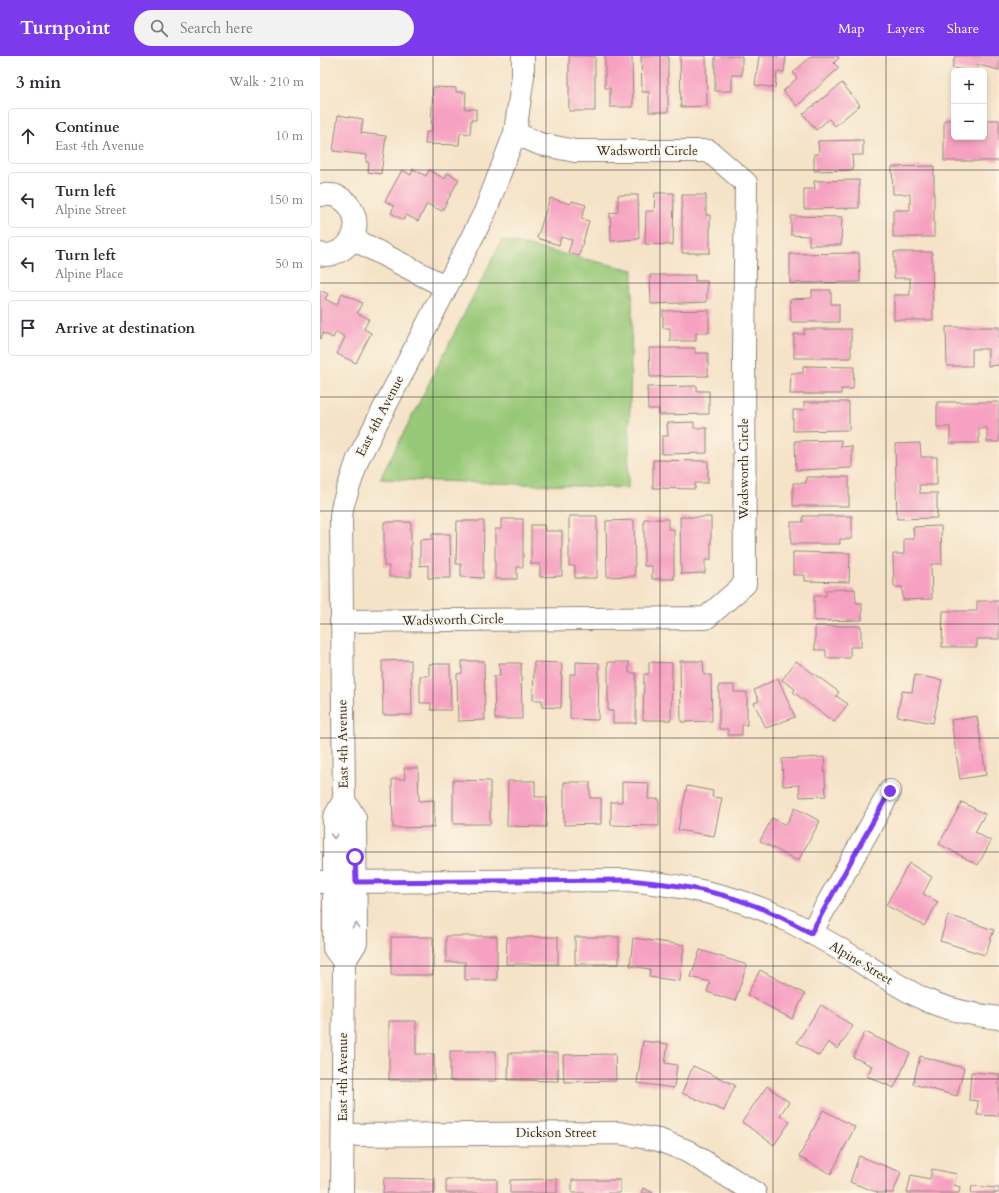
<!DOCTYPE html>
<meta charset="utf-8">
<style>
body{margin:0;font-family:Cardo,serif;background:#f2f2f3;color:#2b2b33}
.controls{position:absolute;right:12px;top:12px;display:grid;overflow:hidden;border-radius:6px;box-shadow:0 2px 6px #0003}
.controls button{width:36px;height:36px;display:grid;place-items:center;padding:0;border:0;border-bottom:1px solid #e1e1e2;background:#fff;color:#2b2b33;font:20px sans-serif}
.stop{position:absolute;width:12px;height:12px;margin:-9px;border:3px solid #7c3aed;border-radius:50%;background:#fff}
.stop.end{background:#7c3aed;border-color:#fff;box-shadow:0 1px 4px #0008}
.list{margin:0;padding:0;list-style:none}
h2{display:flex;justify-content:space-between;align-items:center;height:52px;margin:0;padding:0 16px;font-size:17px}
h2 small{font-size:13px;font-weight:400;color:#7c7c81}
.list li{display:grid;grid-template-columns:26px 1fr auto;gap:12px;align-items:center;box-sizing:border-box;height:56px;margin:0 8px 8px;padding:0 8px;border:1px solid #e1e1e2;border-radius:6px}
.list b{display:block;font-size:15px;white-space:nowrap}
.list p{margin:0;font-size:13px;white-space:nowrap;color:#7c7c81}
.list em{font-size:13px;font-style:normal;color:#7c7c81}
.icon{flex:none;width:22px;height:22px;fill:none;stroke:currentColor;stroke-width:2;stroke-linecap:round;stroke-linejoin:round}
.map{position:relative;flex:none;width:679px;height:1137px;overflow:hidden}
header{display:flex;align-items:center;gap:24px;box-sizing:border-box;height:56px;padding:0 20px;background:#7c3aed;color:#fff}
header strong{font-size:19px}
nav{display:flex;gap:22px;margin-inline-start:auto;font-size:14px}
.search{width:280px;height:36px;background:#f2f2f3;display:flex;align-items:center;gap:10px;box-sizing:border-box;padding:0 14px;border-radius:22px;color:#7c7c81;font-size:15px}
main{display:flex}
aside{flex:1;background:#fff}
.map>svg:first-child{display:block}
.green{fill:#97c877;stroke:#617a51}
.building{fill:#f6a1c1}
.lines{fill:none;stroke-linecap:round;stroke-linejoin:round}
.minor-casing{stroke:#90877a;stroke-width:24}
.tertiary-casing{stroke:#90877a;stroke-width:24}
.minor{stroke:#fff;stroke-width:22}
.tertiary{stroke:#fff;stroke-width:22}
.oneway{stroke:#a0a0a0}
.route{stroke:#7c3aed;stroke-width:5}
.grid{fill:none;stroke:#2b2b2b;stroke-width:1;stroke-opacity:0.55}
.labels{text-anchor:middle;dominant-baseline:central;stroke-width:3;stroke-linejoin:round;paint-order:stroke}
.street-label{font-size:13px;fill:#2b2b2b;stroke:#fcf5e5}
</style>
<header>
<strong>Turnpoint</strong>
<div class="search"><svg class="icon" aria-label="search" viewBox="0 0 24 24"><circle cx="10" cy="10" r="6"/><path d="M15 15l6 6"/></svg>Search here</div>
<nav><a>Map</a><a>Layers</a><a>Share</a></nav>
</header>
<main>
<aside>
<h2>3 min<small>Walk · 210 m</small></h2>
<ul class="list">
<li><svg class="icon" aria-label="ahead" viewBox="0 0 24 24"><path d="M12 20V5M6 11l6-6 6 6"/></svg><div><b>Continue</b><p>East 4th Avenue</p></div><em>10 m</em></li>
<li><svg class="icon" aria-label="left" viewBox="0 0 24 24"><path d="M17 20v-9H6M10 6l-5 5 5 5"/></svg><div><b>Turn left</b><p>Alpine Street</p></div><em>150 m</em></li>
<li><svg class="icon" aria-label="left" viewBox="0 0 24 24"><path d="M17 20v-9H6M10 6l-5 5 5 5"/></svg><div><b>Turn left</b><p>Alpine Place</p></div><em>50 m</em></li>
<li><svg class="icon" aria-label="arrive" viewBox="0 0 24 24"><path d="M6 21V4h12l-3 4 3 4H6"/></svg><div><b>Arrive at destination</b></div></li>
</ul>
</aside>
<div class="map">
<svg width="679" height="1137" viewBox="0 0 679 1137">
<rect width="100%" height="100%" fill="#fcf5e5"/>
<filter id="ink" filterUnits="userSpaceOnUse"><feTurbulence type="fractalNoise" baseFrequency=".025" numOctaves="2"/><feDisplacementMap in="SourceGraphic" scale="8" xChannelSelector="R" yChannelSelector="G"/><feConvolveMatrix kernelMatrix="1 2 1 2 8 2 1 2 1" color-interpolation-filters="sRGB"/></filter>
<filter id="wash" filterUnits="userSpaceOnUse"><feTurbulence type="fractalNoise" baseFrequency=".012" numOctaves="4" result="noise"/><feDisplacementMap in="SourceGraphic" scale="16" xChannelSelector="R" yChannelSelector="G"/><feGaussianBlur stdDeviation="0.9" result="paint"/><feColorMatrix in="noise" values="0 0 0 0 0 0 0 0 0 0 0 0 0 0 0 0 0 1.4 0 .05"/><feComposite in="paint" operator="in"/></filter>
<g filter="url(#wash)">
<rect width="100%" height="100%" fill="#f5e3c8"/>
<path class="green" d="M182 184 313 214 308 432 60 423Z"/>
<g id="blocks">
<path class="building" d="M249 0H275V55H249Z
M285 0H312L313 51H290V32H285Z
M321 0H348V56H329V36H322Z
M360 0H386L387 50 361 51Z
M395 0H422V19H412V35H395Z
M439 0H466L464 16H457L455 32 435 29Z
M491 0H518L519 2 514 7 519 12 477 50 463 35 477 22 473 17Z
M635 0H679V14L658 9 657 15H647L632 12Z
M522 27 540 49 515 70 509 63 496 74 483 58Z
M113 31 136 32V36H146L145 53H156V64H151L150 78 140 77 139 89 105 88 106 76H111Z
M18 59 43 63 41 77 66 80 61 118 48 116 49 107 46 106 47 99 13 95Z
M624 64H634V81L668 82V64H679V105H624Z
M543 84V99H532L533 114 494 115V98H499L498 85Z
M614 110V181H573V154H590V138H573L572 111Z
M93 113 106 120 109 114 125 123 127 117 139 123 122 155 107 148 98 165 86 159 83 164 71 157 74 150 65 145 82 114 91 119Z
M539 124V152L484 153V133H495L494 125Z
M335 137H354L353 189 325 188 326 155H334Z
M298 139H318L319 183 291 185 290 157 298 156Z
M362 139H386V159H390V197H362Z
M230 142 251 148 252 145 266 149 261 163 269 165 259 200 248 197 252 184 241 181 239 189 217 182Z
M471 160 522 161 521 189H489V180L471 179Z
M574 196H612L613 264H574V239H590V222H574Z
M539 197 540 226 470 227V198Z
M330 219H375V225H387V246L331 248Z
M0 234 8 238 5 243 17 249 22 237 42 247 37 257 49 263 44 273 51 277 36 307 17 298 25 281 16 276 13 282 3 277 0 283Z
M492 234H511V248H519V266H471L470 243 492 242Z
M389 254V277H376V285H350V272H343V255Z
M626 271H679V309L668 310V293H652V310H627Z
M484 273H531V302H474V278H484Z
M329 292H375V297H388V320L330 321Z
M483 310 534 311 533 333H521V338H470L471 317H483Z
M377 330V335H389V358L339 359V353H328L327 331Z
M484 346H529V374L473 375V354H484Z
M617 346H679V386H667V372H659V387H630V371H617Z
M374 366V372H387V397L342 398V380H348L347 367Z
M521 384V391L532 390V412L476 414 475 385Z
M600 387 601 401H617V429H599L600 437H617V462L577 463 575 388Z
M333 404 388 405V427H375V433L333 432Z
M486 421H529V450H473V427H486Z
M249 460H277V522H255V510H249Z
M483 460H532V483H520V488H471V466H483Z
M360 461H391V504H385V517L361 518Z
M181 463H203V511H197V523H175V473H181Z
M324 463H348V473H354V523H332V510H324Z
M314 464 315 520 287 521 286 465Z
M137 465H164L163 522 141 521V508H136Z
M64 466H91V521H69V510H64Z
M211 469H224L225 475H242V520L220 521V508H211Z
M621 470 622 508H611L612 543 583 544 582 531H574L573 498H584V483H594L593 471Z
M112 478H130L131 522H108V509L100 510V484L112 483Z
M473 496 530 497 529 526 485 525V519H473Z
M535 533 536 547H542V564L494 565V540H506V534Z
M657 545H679V583H657V591H622L623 555H657Z
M495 570H541V591H530V602H506V594H495Z
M91 604 92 659H63L62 605Z
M142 605H164L165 664 138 665 137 618 142 617Z
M360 605H383L384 619H391L392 665 361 666Z
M476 605 519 636 516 640 528 648 514 666 473 636 475 633 462 624Z
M214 606 242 607 241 652 222 651V644H213Z
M256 606 279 607 278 664 250 663V618H256Z
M288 606H309V617H316V667H293V655H288Z
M329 606 352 607 351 664H323L324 618H329Z
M179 607H201L202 663H175L174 620H180Z
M109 608H130L131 654H111V647H100V620H109Z
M595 619 622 624 613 667 577 660 582 635 592 636Z
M458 622 475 661 446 672 434 647 439 645 434 634Z
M399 629H414V636H427V669H422V679H408V673H399Z
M657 660 666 719 640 723 631 664Z
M504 701 506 740 480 741 479 729 463 730 462 703Z
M84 712H98L99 745 114 744V771L73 772 72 723H85Z
M133 724 170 725V768H133Z
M188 725H215V741H227L226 771 187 770Z
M244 726H270V742H281V768L244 769Z
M302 726 329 727 328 743H339V770L291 769V746H302Z
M367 730 393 735 392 741 402 742 394 780 358 774Z
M642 746 665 758 655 776 671 785 658 809 619 788Z
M475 752 500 765 478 805 440 785 452 762 466 769Z
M589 807 612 821 603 838 618 846 604 870 566 849Z
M628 859 674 874 665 899 620 885Z
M126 880H177V924H145V906H126Z
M71 881H113V919H71Z
M187 881H238V908H186Z
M255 881H299V908H255Z
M313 882 364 889 360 925 329 921 330 913 310 910Z
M380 894 427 909 415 945 387 936 390 926 371 921Z
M440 914 485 938 472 963 427 939Z
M501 949 533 970 518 993 508 986 499 1000 477 986Z
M69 965H96V998H114V1024H69Z
M545 976 590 997 574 1032 547 1020 552 1010 533 1001Z
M323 985 348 988 345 1007 357 1009 354 1032 317 1027Z
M130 995H176V1025H130Z
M189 997H238V1025L188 1024Z
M295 998 296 1025 244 1026 243 999Z
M600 1000 644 1012 637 1040 593 1028Z
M373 1010 415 1029 404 1055 362 1037Z
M651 1016 679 1018V1060L657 1059 658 1045 649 1044Z
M447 1030 469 1046 460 1059 470 1066 454 1089 422 1066Z
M503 1054 535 1071 511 1118 479 1101Z
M539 1100 581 1116 573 1137H559L530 1126Z
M612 1113 637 1118 634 1129 640 1131 639 1137H587L591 1119 610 1123Z
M64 1122 115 1123V1137H63Z
M126 1123H177V1137H126Z
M237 1123V1137H190V1124Z
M252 1124H300V1137H252Z
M652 1130 679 1132V1137H651Z
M323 1132 334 1137H321Z"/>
</g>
</g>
<g filter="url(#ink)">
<use href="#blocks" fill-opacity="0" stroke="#90877a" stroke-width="1"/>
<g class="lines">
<defs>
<path id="minor" d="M0 139C5 139 11 138 16 140 43 151 42 190 12 198 7 199 5 200 0 198
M33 183 126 231
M21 565 386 562 425 528 424 296 426 127 389 95H255L220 88 195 77
M491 877 570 735
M24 906 14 892V762L24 744
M23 1079 299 1077 339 1084 367 1095 435 1137
M22 1137 24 906 36 887 35 762 24 744 21 460 23 448 38 403 165 156 195 77 203 20V0"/>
<path id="tertiary" d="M0 826 309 824C365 830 416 839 467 864 491 876 515 890 538 904 560 918 582 933 606 944 628 954 655 959 679 962"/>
</defs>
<use href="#minor" class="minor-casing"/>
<use href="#tertiary" class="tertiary-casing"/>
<use href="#minor" class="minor"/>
<use href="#tertiary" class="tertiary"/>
</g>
<defs><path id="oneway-chevron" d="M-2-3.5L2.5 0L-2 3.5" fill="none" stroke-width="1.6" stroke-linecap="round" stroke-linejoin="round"/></defs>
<g class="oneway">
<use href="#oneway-chevron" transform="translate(14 780) rotate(90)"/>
<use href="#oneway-chevron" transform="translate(36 870) rotate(-90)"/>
</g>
</g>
<g class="lines" filter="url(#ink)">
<path class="route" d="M35 801 36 826 309 824C350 828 391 833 430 848 451 855 471 866 491 877L570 735"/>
</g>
<path class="grid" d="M113 0V1137M226 0V1137M340 0V1137M453 0V1137M566 0V1137M0 114H679M0 227H679M0 341H679M0 455H679M0 568H679M0 682H679M0 796H679M0 910H679M0 1023H679"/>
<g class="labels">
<g class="street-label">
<text x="327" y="95">Wadsworth Circle</text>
<text transform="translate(60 360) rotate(-63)">East 4th Avenue</text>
<text transform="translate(424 413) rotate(-90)">Wadsworth Circle</text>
<text transform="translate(133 564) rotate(-1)">Wadsworth Circle</text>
<text transform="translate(23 688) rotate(-91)">East 4th Avenue</text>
<text transform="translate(541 907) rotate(31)">Alpine Street</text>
<text transform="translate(23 1021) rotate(-90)">East 4th Avenue</text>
<text x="236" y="1077">Dickson Street</text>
</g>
</g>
</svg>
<div class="controls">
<button>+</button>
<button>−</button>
</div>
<div class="stop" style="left:35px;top:801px"></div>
<div class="stop end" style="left:570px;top:735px"></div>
</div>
</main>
